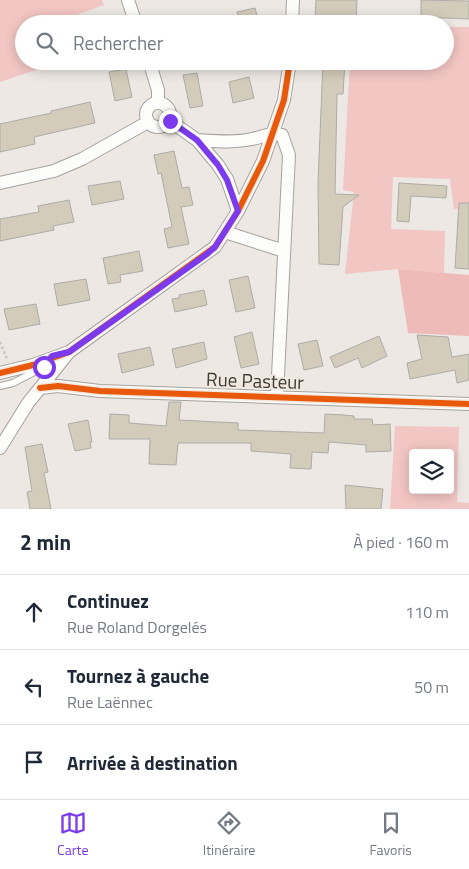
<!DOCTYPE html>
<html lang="fr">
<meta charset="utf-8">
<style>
body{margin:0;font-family:"Titillium Web",sans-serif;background:#f6f6f7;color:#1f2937}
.controls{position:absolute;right:15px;bottom:15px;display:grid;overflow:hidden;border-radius:5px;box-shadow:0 2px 12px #0003}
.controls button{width:45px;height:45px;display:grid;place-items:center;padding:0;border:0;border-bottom:1px solid #e0e1e3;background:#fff;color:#1f2937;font:25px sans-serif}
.stop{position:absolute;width:15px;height:15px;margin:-11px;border:4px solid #7c3aed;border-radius:50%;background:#fff}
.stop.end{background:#7c3aed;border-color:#fff;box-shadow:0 1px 5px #0008}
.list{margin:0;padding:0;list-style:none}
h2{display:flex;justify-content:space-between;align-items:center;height:65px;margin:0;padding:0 20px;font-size:21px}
h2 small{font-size:16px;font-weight:400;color:#747a83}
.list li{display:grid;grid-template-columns:32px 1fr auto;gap:15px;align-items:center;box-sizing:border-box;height:75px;padding:0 20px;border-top:1px solid #e0e1e3}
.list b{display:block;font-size:19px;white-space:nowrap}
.list p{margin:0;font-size:16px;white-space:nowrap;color:#747a83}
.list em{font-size:16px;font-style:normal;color:#747a83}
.icon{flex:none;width:28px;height:28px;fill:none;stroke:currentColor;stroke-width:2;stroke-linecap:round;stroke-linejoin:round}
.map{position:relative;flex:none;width:469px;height:509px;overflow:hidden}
.search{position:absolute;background:#fff;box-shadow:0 2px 12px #0003;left:15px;right:15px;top:15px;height:55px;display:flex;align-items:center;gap:12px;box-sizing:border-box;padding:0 18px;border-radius:28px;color:#747a83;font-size:19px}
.sheet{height:290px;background:#fff}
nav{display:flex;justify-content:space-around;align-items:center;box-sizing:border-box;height:70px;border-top:1px solid #e0e1e3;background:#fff;font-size:14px;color:#747a83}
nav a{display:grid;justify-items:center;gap:2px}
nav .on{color:#7c3aed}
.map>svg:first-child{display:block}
.green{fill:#f2c6c3;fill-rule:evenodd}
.forest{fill:#efbbb8}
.building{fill:#d4ccba;stroke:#aeaca8}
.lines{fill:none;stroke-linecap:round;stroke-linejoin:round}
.service-casing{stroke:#a5a29e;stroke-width:8}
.minor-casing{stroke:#a5a29e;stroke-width:14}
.path{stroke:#cac9c7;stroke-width:3;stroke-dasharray:2.5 2.5;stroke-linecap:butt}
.service{stroke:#fcfcfb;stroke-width:6}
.minor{stroke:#fcfcfb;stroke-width:12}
.cycleway-casing{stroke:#f1e8df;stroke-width:9}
.cycleway{stroke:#e8590c;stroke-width:6}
.route{stroke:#7c3aed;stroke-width:6}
.labels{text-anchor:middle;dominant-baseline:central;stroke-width:4;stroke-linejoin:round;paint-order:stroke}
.street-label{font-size:19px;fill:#3e3b37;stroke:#f1e8df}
</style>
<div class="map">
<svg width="469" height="509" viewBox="0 0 469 509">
<rect width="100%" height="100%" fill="#ede8e3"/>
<path class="green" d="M0 0H102L104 5 51 24H24V61H52L53 64 0 82Z
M445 27H469V208L454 209 450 179 393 177 391 229 445 231 444 273 398 269 345 274 354 192 343 190 350 61H445Z
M395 426 459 427 457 502 469 503V509H390ZM413 453H450V490H413Z"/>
<path class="forest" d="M398 269 469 275V336L408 333Z"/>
<path class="building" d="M316 0H357L356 22 315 20Z
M421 0 469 1V19L421 17Z
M255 8 259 24H240L237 12Z
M323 61H345L343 94H337L335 194 359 195 343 207 339 265 319 264 318 183Z
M126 69 132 97 115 101 109 72Z
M197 73 203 106 190 108 183 75Z
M249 77 254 98 233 103 229 82Z
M90 102 95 123 34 137 35 144 0 152V124L51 113V111Z
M174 151 182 188 189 187 193 205 181 207 189 244 168 248 164 229 172 227 161 173 158 174 154 155Z
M120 181 124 199 92 205 88 186Z
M399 183 447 186 446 198 411 196 409 222 397 221Z
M69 200 74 222 53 226 54 230 0 241V219L39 212 38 206Z
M459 203H469V269L455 268Z
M139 251 143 271 120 275 121 282 108 284 103 258Z
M248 276 255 308 236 312 229 280Z
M86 279 90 300 58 306 54 284Z
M204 290 207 305 175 312 172 299 179 298V295Z
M36 304 40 324 9 330 4 309Z
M252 332 259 364 241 368 234 337Z
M417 335 448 337 452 357 469 354V380L457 383 455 370 410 379 407 363 422 359Z
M379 336 387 356 362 368 358 358 335 368 330 357Z
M317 340 323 366 304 370 298 344Z
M204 342 207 359 176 368 172 349Z
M150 347 154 365 122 373 118 354Z
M169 402H181L179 420 238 423V430L324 433 325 414 344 415 354 416V419H372L373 425 390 424 391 451 366 452V445L329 442 328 453 312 452 311 469 290 468 291 454 251 451V443H178L176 465 149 464 150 439H109L110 414 129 415V423L166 426Z
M88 420 92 442H90L91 448 75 451 68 424Z
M42 444 48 472 44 473 51 509H30L27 492 32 491 25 447Z
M345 485 383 489 381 509H346Z"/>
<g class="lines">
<defs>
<path id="service" d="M0 386 13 383 44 367 47 363"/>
<path id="minor" d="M128 0 136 24
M292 24 293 0
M149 61 158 90V103
M146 115a12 12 0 1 1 24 0a12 12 0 1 1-24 0Z
M170 121 197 140 218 165 227 179 238 211
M197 140C215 141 234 143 252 139 263 137 270 132 282 135L289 155 277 396
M0 183 54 171 82 159 148 122
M225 232 284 251
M0 373 33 365 69 352
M40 388 58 386 100 391 469 404
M0 448 28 403 69 352 215 247 238 211 263 161 284 100 290 61"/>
</defs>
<use href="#service" class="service-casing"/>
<use href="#minor" class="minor-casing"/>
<path class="path" d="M0 342 7 359"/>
<use href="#service" class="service"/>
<use href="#minor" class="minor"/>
<defs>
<path id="cycleway" d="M0 373 33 365 69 352 215 247 238 211 263 161 284 100 290 61
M40 388 58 386 100 391 469 404"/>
</defs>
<use href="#cycleway" class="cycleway-casing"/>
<use href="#cycleway" class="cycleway"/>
</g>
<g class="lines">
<path class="route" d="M44 367 52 356 69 352 207 254 215 247 238 211 227 180 218 165 197 140 170 121"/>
</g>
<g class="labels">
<g class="street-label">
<text transform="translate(255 380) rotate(2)">Rue Pasteur</text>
</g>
</g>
</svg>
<div class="controls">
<button><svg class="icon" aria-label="layers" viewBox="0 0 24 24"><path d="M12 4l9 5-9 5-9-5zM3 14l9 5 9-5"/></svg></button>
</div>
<div class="stop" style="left:44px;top:367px"></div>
<div class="stop end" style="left:170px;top:121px"></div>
<div class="search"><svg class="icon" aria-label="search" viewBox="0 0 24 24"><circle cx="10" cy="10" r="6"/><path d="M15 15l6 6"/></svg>Rechercher</div>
</div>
<section class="sheet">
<h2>2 min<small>À pied · 160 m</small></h2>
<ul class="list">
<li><svg class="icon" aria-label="ahead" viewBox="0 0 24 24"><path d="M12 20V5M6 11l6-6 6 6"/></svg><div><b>Continuez</b><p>Rue Roland Dorgelés</p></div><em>110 m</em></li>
<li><svg class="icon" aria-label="left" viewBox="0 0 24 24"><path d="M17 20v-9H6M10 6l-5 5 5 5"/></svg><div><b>Tournez à gauche</b><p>Rue Laënnec</p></div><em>50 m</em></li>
<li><svg class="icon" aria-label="arrive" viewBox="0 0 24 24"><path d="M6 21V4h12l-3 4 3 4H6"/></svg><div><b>Arrivée à destination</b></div></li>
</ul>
</section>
<nav>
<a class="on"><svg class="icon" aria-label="map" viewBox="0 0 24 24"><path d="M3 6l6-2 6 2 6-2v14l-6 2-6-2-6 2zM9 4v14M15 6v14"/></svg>Carte</a>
<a><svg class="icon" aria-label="directions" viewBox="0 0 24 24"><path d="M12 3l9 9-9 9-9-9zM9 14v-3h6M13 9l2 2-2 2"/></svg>Itinéraire</a>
<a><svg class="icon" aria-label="saved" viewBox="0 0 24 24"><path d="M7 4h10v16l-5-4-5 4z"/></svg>Favoris</a>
</nav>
